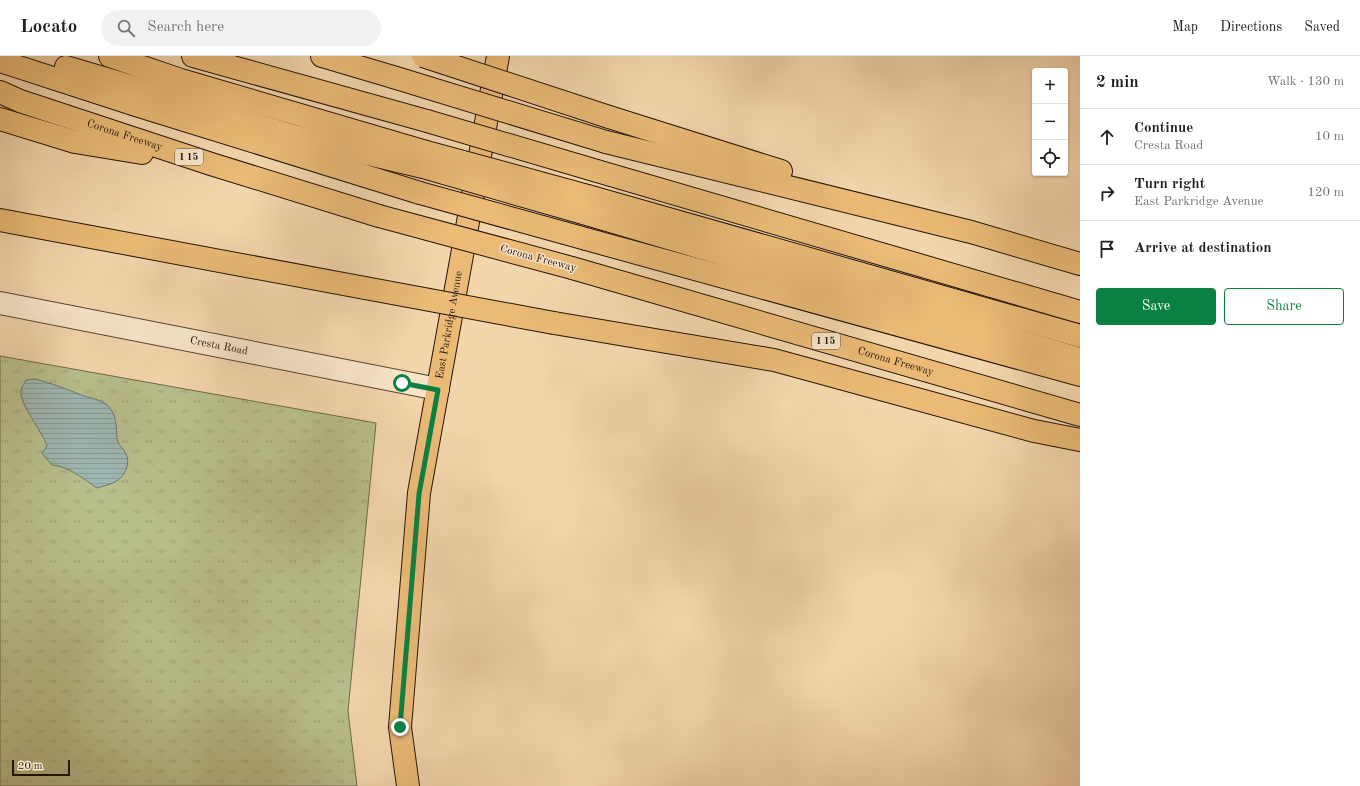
<!DOCTYPE html>
<meta charset="utf-8">
<style>
body{margin:0;font-family:"Old Standard TT",serif;background:#f2f2f2;color:#202124}
.controls{position:absolute;right:12px;top:12px;display:grid;overflow:hidden;border-radius:4px;box-shadow:0 1px 3px #0004}
.controls button{width:36px;height:36px;display:grid;place-items:center;padding:0;border:0;border-bottom:1px solid #e0e0e0;background:#fff;color:#202124;font:20px sans-serif}
.scale{position:absolute;left:12px;bottom:10px;width:58px;box-sizing:border-box;padding-left:4px;border:2px solid #241509;border-top:0;font-size:11px;line-height:14px;white-space:nowrap;color:#241509;-webkit-text-stroke:3px #f7e4c9;paint-order:stroke}
.stop{position:absolute;width:12px;height:12px;margin:-9px;border:3px solid #0b8043;border-radius:50%;background:#fff}
.stop.end{background:#0b8043;border-color:#fff;box-shadow:0 1px 4px #0008}
.list{margin:0;padding:0;list-style:none}
h2{display:flex;justify-content:space-between;align-items:center;height:52px;margin:0;padding:0 16px;font-size:17px}
h2 small{font-size:13px;font-weight:400;color:#757577}
.list li{display:grid;grid-template-columns:26px 1fr auto;gap:12px;align-items:center;box-sizing:border-box;height:56px;padding:0 16px;border-top:1px solid #e0e0e0}
.list b{display:block;font-size:15px;white-space:nowrap}
.list p{margin:0;font-size:13px;white-space:nowrap;color:#757577}
.list em{font-size:13px;font-style:normal;color:#757577}
.actions{display:flex;gap:8px;padding:12px 16px}
.actions a{flex:1;padding:9px 0;border:1px solid #0b8043;border-radius:4px;text-align:center;font-size:14px;color:#0b8043}
.actions .main{background:#0b8043;color:#fff}
.icon{flex:none;width:22px;height:22px;fill:none;stroke:currentColor;stroke-width:2;stroke-linecap:round;stroke-linejoin:round}
.map{position:relative;flex:none;width:1080px;height:730px;overflow:hidden}
header{display:flex;align-items:center;gap:24px;box-sizing:border-box;height:56px;padding:0 20px;background:#fff;border-bottom:1px solid #e0e0e0}
header strong{font-size:19px}
nav{display:flex;gap:22px;margin-inline-start:auto;font-size:14px}
.search{width:280px;height:36px;background:#f2f2f2;display:flex;align-items:center;gap:10px;box-sizing:border-box;padding:0 14px;border-radius:22px;color:#757577;font-size:15px}
main{display:flex}
aside{flex:1;background:#fff}
.map>svg:first-child{display:block}
.grass{fill:url(#grass-tufts);stroke:#6e6a4a}
.water{fill:url(#water-rules);stroke:#6d766e}
.lines{fill:none;stroke-linecap:round;stroke-linejoin:round}
.minor-casing{stroke:#584532;stroke-width:24}
.major-casing{stroke:#241509;stroke-width:24}
.highway-casing{stroke:#241509;stroke-width:24}
.minor{stroke:#f7e4c9;stroke-width:22}
.major{stroke:#eaba76;stroke-width:22}
.highway{stroke:#eaba76;stroke-width:22}
.highway-bridge-casing{stroke:#241509;stroke-width:24;stroke-linecap:butt}
.highway-bridge{stroke:#eaba76;stroke-width:22}
.route{stroke:#0b8043;stroke-width:5}
.labels{text-anchor:middle;dominant-baseline:central;stroke-width:3;stroke-linejoin:round;paint-order:stroke}
.shield{fill:#f7e4c9;stroke:#635343;stroke-width:1}
.shield-label{font-size:10px;font-weight:bold;fill:#241509}
.street-label{font-size:11px;fill:#241509;stroke:#f7e4c9}
</style>
<header>
<strong>Locato</strong>
<div class="search"><svg class="icon" aria-label="search" viewBox="0 0 24 24"><circle cx="10" cy="10" r="6"/><path d="M15 15l6 6"/></svg>Search here</div>
<nav><a>Map</a><a>Directions</a><a>Saved</a></nav>
</header>
<main>
<div class="map">
<svg width="1080" height="730" viewBox="0 0 1080 730">
<defs>
<pattern id="grass-tufts" width="24" height="20" patternUnits="userSpaceOnUse"><rect width="24" height="20" fill="#b8be8c"/><path d="M3 7l-1-3M5 7V3M7 7l1-3M15 17l-1-3M17 17v-4M19 17l1-3" fill="none" stroke="#9ea277"/></pattern>
<pattern id="water-rules" width="6" height="5" patternUnits="userSpaceOnUse"><rect width="6" height="5" fill="#9eb7b2"/><path d="M0 2.5h6" fill="none" stroke="#889c98"/></pattern>
</defs>
<rect width="100%" height="100%" fill="#f3d5ac"/>
<filter id="stains"><feTurbulence type="fractalNoise" baseFrequency=".005" numOctaves="4"/><feColorMatrix values="0 0 0 0 .2 0 0 0 0 .09 0 0 0 0 .02 0 0 0 .5 -.17"/></filter>
<radialGradient id="worn" r=".72"><stop offset=".6" stop-color="#630" stop-opacity="0"/><stop offset="1" stop-color="#630" stop-opacity=".3"/></radialGradient>
<path class="grass" d="M0 300 376 367 348 655 357 730H0Z"/>
<path class="water" d="M35 323C52 327 68 334 84 340 91 342 101 344 107 349 117 358 116 370 117 383 119 390 123 392 126 398 131 408 124 422 115 426 109 429 103 430 97 432 83 423 69 410 52 409L42 397 47 390C42 374 20 350 21 335 21 331 24 328 26 324Z"/>
<g class="lines">
<defs>
<g id="minor">
<path id="s1" d="M0 247 438 333"/>
</g>
<g id="major">
<path id="s2" d="M408 730 400 671 419 437 498 0"/>
</g>
<g id="highway">
<path d="M110 0 181 24 423 95"/>
<path d="M193 0 427 65"/>
<path d="M322 0 393 21"/>
<path d="M0 5 136 49 420 137"/>
<path d="M66 11 137 32 293 80 423 111"/>
<path id="s3" d="M0 36 20 45 211 108 379 160"/>
<path d="M609 61 781 115"/>
<path d="M0 63 75 86 142 97"/>
<path d="M606 86 971 176 1080 208"/>
<path d="M597 115 1080 256"/>
<path d="M588 140 1080 280"/>
<path d="M583 157 1080 303"/>
<path d="M0 164 365 232"/>
<path d="M586 183 1080 319"/>
<path id="s4" d="M572 212 1080 359"/>
<path d="M554 267 774 304 1034 375 1080 384"/>
</g>
</defs>
<use href="#minor" class="minor-casing"/>
<use href="#major" class="major-casing"/>
<use href="#highway" class="highway-casing"/>
<use href="#minor" class="minor"/>
<use href="#major" class="major"/>
<use href="#highway" class="highway"/>
<defs>
<path id="highway-bridge" d="M423 0 609 61
M393 21 606 86
M427 65 597 115
M423 95 588 140
M423 111 583 157
M420 137 586 183
M379 160 572 212
M365 232 554 267"/>
</defs>
<use href="#highway-bridge" class="highway-bridge-casing"/>
<use href="#highway-bridge" class="highway-bridge"/>
</g>
<g class="lines">
<path class="route" d="M400 671 419 438 438 334 402 327"/>
</g>
<g class="labels">
<g class="shield">
<rect x="175" y="93" width="28" height="16" rx="3"/>
<rect x="812" y="277" width="28" height="16" rx="3"/>
</g>
<g class="shield-label">
<text x="189" y="101">I 15</text>
<text x="826" y="285">I 15</text>
</g>
<g class="street-label">
<text stroke="none"><textPath href="#s3" startOffset="132">Corona Freeway</textPath></text>
<text transform="translate(538 203) rotate(15)">Corona Freeway</text>
<text stroke="none"><textPath href="#s2" startOffset="465">East Parkridge Avenue</textPath></text>
<text stroke="none"><textPath href="#s1" startOffset="223">Cresta Road</textPath></text>
<text stroke="none"><textPath href="#s4" startOffset="337">Corona Freeway</textPath></text>
</g>
</g>
<rect width="100%" height="100%" filter="url(#stains)"/>
<rect width="100%" height="100%" fill="url(#worn)"/>
</svg>
<div class="controls">
<button>+</button>
<button>−</button>
<button><svg class="icon" aria-label="locate" viewBox="0 0 24 24"><circle cx="12" cy="12" r="6"/><path d="M12 2v4M12 18v4M2 12h4M18 12h4"/></svg></button>
</div>
<div class="scale">20 m</div>
<div class="stop" style="left:402px;top:327px"></div>
<div class="stop end" style="left:400px;top:671px"></div>
</div>
<aside>
<h2>2 min<small>Walk · 130 m</small></h2>
<ul class="list">
<li><svg class="icon" aria-label="ahead" viewBox="0 0 24 24"><path d="M12 20V5M6 11l6-6 6 6"/></svg><div><b>Continue</b><p>Cresta Road</p></div><em>10 m</em></li>
<li><svg class="icon" aria-label="right" viewBox="0 0 24 24"><path d="M7 20v-9h11M14 6l5 5-5 5"/></svg><div><b>Turn right</b><p>East Parkridge Avenue</p></div><em>120 m</em></li>
<li><svg class="icon" aria-label="arrive" viewBox="0 0 24 24"><path d="M6 21V4h12l-3 4 3 4H6"/></svg><div><b>Arrive at destination</b></div></li>
</ul>
<div class="actions"><a class="main">Save</a><a>Share</a></div>
</aside>
</main>
